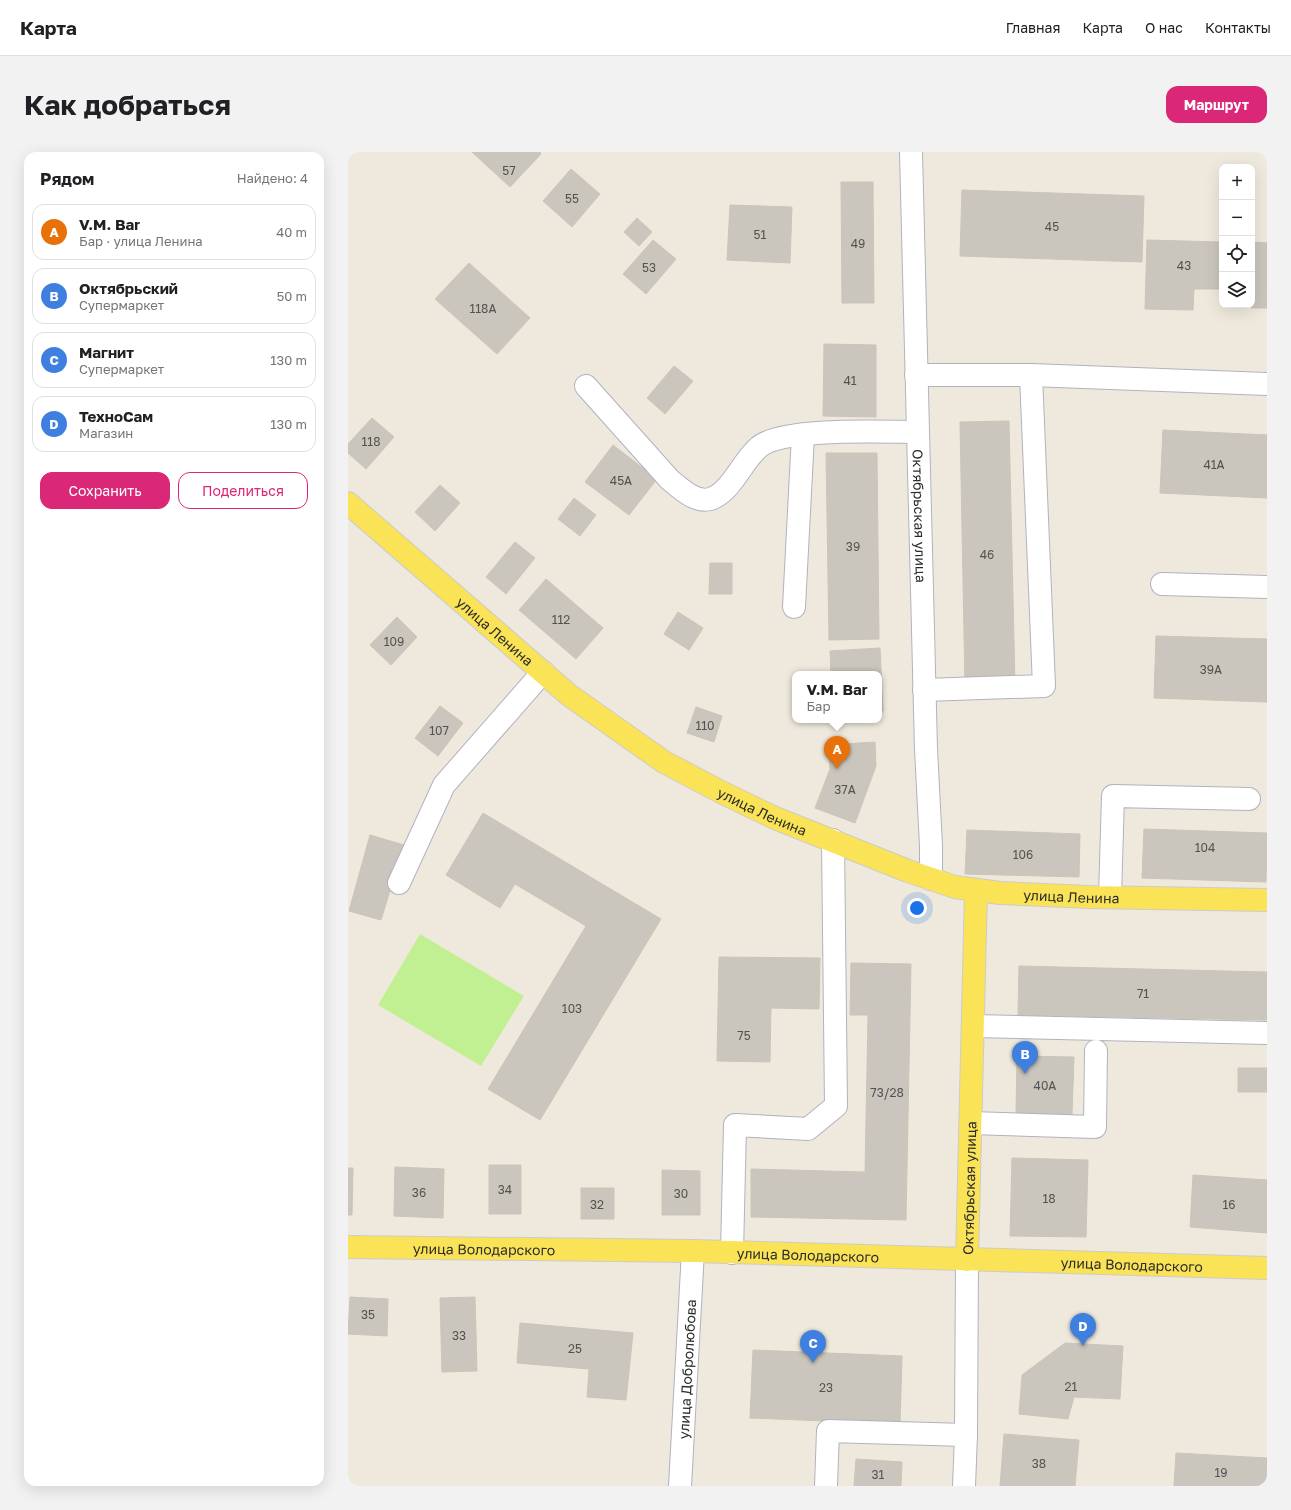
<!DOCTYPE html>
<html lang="ru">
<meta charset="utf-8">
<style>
body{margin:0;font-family:"Golos Text",sans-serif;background:#f2f2f2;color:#202124}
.controls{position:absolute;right:12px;top:12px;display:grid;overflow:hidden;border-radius:8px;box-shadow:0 4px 16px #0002}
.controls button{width:36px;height:36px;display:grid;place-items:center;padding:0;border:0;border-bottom:1px solid #e0e0e0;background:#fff;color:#202124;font:20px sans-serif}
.you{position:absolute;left:569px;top:756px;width:14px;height:14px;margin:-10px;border:3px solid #fff;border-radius:50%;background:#1a73e8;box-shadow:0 0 0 6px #1a73e833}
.badge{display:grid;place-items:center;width:26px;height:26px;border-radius:50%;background:#db2777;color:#fff;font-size:13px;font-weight:700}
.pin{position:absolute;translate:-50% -33px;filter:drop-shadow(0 1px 2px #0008)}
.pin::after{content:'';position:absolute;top:21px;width:14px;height:12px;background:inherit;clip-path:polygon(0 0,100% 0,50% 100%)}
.popup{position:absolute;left:444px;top:519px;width:90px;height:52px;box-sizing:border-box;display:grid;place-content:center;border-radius:8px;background:#fff;filter:drop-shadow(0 1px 3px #0005);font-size:13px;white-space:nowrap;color:#757577}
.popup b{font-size:15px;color:#202124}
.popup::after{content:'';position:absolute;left:50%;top:100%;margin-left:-8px;border:8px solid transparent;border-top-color:#fff}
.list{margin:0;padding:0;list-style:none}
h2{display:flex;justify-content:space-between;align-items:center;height:52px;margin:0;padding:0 16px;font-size:17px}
h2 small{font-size:13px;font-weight:400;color:#757577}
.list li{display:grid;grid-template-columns:26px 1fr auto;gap:12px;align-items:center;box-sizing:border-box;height:56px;margin:0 8px 8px;padding:0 8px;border:1px solid #e0e0e0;border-radius:12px}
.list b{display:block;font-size:15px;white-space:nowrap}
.list p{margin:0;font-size:13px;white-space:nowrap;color:#757577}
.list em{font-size:13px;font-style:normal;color:#757577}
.actions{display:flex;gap:8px;padding:12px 16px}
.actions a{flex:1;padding:9px 0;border:1px solid #db2777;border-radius:12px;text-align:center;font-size:14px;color:#db2777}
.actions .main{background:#db2777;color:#fff}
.icon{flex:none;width:22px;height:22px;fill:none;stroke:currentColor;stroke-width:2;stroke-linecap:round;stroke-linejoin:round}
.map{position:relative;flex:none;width:919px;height:1334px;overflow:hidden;border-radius:12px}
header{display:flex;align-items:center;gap:24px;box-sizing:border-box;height:56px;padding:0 20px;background:#fff;border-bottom:1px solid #e0e0e0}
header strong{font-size:19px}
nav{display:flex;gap:22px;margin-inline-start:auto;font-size:14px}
.intro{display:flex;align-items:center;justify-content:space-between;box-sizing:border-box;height:96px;padding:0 24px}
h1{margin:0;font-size:28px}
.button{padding:10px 18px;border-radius:12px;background:#db2777;color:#fff;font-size:14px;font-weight:700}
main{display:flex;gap:24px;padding:0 24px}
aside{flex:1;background:#fff;border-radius:12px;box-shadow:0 4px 16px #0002}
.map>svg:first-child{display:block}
.pitch{fill:#c0f092}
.building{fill:#cac6bd;stroke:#cac5b7}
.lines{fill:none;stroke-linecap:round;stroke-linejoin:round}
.minor-casing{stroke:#b1b2c0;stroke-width:24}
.major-casing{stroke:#ccc;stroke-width:24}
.minor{stroke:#fff;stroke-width:22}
.major{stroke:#fae356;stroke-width:22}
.labels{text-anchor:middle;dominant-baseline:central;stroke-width:3;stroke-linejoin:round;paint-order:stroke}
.number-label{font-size:12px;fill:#545250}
.street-label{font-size:14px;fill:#2c2c2c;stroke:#fff}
</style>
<header>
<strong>Карта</strong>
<nav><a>Главная</a><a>Карта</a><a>О нас</a><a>Контакты</a></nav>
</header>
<div class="intro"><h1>Как добраться</h1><a class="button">Маршрут</a></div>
<main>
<aside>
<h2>Рядом<small>Найдено: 4</small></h2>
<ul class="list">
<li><span class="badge" style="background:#e8710a">A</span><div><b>V.M. Bar</b><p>Бар · улица Ленина</p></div><em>40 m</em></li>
<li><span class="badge" style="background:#3f7fe0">B</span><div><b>Октябрьский</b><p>Супермаркет</p></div><em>50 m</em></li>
<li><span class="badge" style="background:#3f7fe0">C</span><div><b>Магнит</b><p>Супермаркет</p></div><em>130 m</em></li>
<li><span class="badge" style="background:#3f7fe0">D</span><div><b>ТехноСам</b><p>Магазин</p></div><em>130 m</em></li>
</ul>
<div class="actions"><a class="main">Сохранить</a><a>Поделиться</a></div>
</aside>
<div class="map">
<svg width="919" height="1334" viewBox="0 0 919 1334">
<rect width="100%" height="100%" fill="#efe9dd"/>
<path class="pitch" d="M72 782 176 844 133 914 30 853Z"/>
<path class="building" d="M124 0H192L193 2 162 35Z
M223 17 252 42 224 75 195 49Z
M493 30H525L526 151H494Z
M614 38 796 44 794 110 612 104Z
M382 53 444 55 442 111 379 108Z
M289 66 304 80 291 94 276 80Z
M305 88 328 107 298 142 275 122Z
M799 88 874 90V137H846L845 158 797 157Z
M904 90 919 91V156H903Z
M121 111 182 166 149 202 87 147Z
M476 192 528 193V265L475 264Z
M326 214 345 229 317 262 299 246Z
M24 266 46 285 18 317 0 301V292Z
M661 269 667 534 617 535 612 270Z
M815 278 919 283V346L812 341Z
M265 293 309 327 281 363 237 330Z
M478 301H529L531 487 481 488Z
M92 333 112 351 87 379 67 360Z
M226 346 248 363 232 384 210 367Z
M167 390 187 406 158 442 138 425Z
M362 411H384V442H361Z
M198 427 255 476 228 507 171 458Z
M330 460 355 476 341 498 316 482Z
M49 465 69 485 43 513 22 493Z
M808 484 919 487V550L806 546Z
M532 496 535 559H531V522H483L482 499Z
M92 554 115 571 90 604 67 586Z
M348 555 374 564 366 590 339 581Z
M527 590 528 614 507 671 467 656 482 617 480 593Z
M135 661 313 767 192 968 140 937 238 774 167 732 152 756 98 723Z
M796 677 919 681 918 730 794 726Z
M619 678 732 682 731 725 617 722Z
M22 683 56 693 33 768 1 759Z
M371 805 472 806 471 857 423 856 422 910 369 909Z
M503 811 563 812 558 1068 403 1065V1017L517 1020 520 863H502Z
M671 814 919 820V868L670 863Z
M669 904 726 905 724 962 668 961Z
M890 916H919V940H890Z
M664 1006 740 1008 738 1085 662 1084Z
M141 1013H173V1062H141Z
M47 1015 96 1017 95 1066 46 1064Z
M0 1016H5L4 1063H0Z
M314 1018 352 1019V1063H314Z
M845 1023 919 1028V1081L842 1075Z
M233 1036H266V1067H233Z
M2 1145 40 1147 39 1184 0 1182Z
M127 1145 129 1219 94 1220 92 1146Z
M172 1171 285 1181 278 1248 239 1245 241 1217 169 1211Z
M717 1191 775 1194 772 1247 726 1245 720 1267 671 1262 674 1223Z
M405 1198 554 1204 552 1272 402 1266Z
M656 1282 731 1288 727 1334H652Z
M828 1301 919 1306V1334H826Z
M508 1307 554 1310 553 1334H506Z"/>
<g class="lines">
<defs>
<g id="minor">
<path id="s1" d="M563 0 578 597 583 694V727"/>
<path d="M568 223H683L919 232"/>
<path d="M238 234 322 328C332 336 347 351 362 347 383 341 394 309 411 295 434 275 536 280 569 280"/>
<path d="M814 432 919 435"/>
<path d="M446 455 455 283"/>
<path d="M576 538 696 534 683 223"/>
<path d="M51 731 96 633 195 520"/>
<path d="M762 745 765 644 901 647"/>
<path d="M625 874 919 881"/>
<path d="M623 971 747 975 748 899"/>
<path d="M384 1101 387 973 460 977 488 954 485 688"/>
<path id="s2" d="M332 1334 345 1099"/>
<path d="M478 1334 480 1279 618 1283"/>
<path d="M616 1334 618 1283 619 1108"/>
</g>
<g id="major">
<path id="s3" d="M0 351 221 543 316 610 373 640 427 666 560 719 607 735 652 741 741 745 919 748"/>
<path id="s4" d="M0 1095 345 1099 919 1116"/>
<path id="s5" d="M619 1108 628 738"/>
</g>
</defs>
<use href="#minor" class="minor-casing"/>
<use href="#major" class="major-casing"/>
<use href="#minor" class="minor"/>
<use href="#major" class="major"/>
</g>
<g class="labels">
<g class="number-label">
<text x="161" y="18">57</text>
<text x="224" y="46">55</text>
<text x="704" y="74">45</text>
<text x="412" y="82">51</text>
<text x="510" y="91">49</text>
<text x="836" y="113">43</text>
<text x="301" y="115">53</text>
<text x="135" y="156">118А</text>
<text x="502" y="228">41</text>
<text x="23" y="289">118</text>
<text x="866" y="312">41А</text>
<text x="273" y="328">45А</text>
<text x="505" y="394">39</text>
<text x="639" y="402">46</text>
<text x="213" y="467">112</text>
<text x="46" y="489">109</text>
<text x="863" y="517">39А</text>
<text x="357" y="573">110</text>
<text x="91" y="578">107</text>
<text x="497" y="637">37А</text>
<text x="857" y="695">104</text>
<text x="675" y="702">106</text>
<text x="795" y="841">71</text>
<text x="224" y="856">103</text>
<text x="396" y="883">75</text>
<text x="697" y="933">40А</text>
<text x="539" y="940">73/28</text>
<text x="157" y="1037">34</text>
<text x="71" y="1040">36</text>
<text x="333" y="1041">30</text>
<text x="701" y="1046">18</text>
<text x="249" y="1052">32</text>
<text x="881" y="1052">16</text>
<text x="20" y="1162">35</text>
<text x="111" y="1183">33</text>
<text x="227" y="1196">25</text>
<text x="723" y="1234">21</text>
<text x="478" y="1235">23</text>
<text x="691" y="1311">38</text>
<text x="873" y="1320">19</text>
<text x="530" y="1322">31</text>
</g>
<g class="street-label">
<text stroke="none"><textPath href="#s1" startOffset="364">Октябрьская улица</textPath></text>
<text stroke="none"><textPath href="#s3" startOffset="195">улица Ленина</textPath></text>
<text stroke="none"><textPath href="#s3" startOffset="519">улица Ленина</textPath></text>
<text stroke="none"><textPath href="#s3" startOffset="843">улица Ленина</textPath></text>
<text stroke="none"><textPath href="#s5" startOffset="72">Октябрьская улица</textPath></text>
<text stroke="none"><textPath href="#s4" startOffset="136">улица Володарского</textPath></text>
<text stroke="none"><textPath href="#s4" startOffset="460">улица Володарского</textPath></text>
<text stroke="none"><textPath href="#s4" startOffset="784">улица Володарского</textPath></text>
<text stroke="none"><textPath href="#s2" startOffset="117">улица Добролюбова</textPath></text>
</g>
</g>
</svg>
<div class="controls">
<button>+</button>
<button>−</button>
<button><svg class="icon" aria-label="locate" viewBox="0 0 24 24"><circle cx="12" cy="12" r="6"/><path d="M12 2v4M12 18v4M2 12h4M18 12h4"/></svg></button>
<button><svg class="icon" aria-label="layers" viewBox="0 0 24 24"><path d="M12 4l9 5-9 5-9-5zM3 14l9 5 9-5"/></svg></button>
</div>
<div class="you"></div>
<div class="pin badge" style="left:489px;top:617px;background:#e8710a">A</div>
<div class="popup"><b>V.M. Bar</b>Бар</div>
<div class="pin badge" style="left:677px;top:922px;background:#3f7fe0">B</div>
<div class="pin badge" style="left:465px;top:1211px;background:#3f7fe0">C</div>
<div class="pin badge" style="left:735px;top:1194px;background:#3f7fe0">D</div>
</div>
</main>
